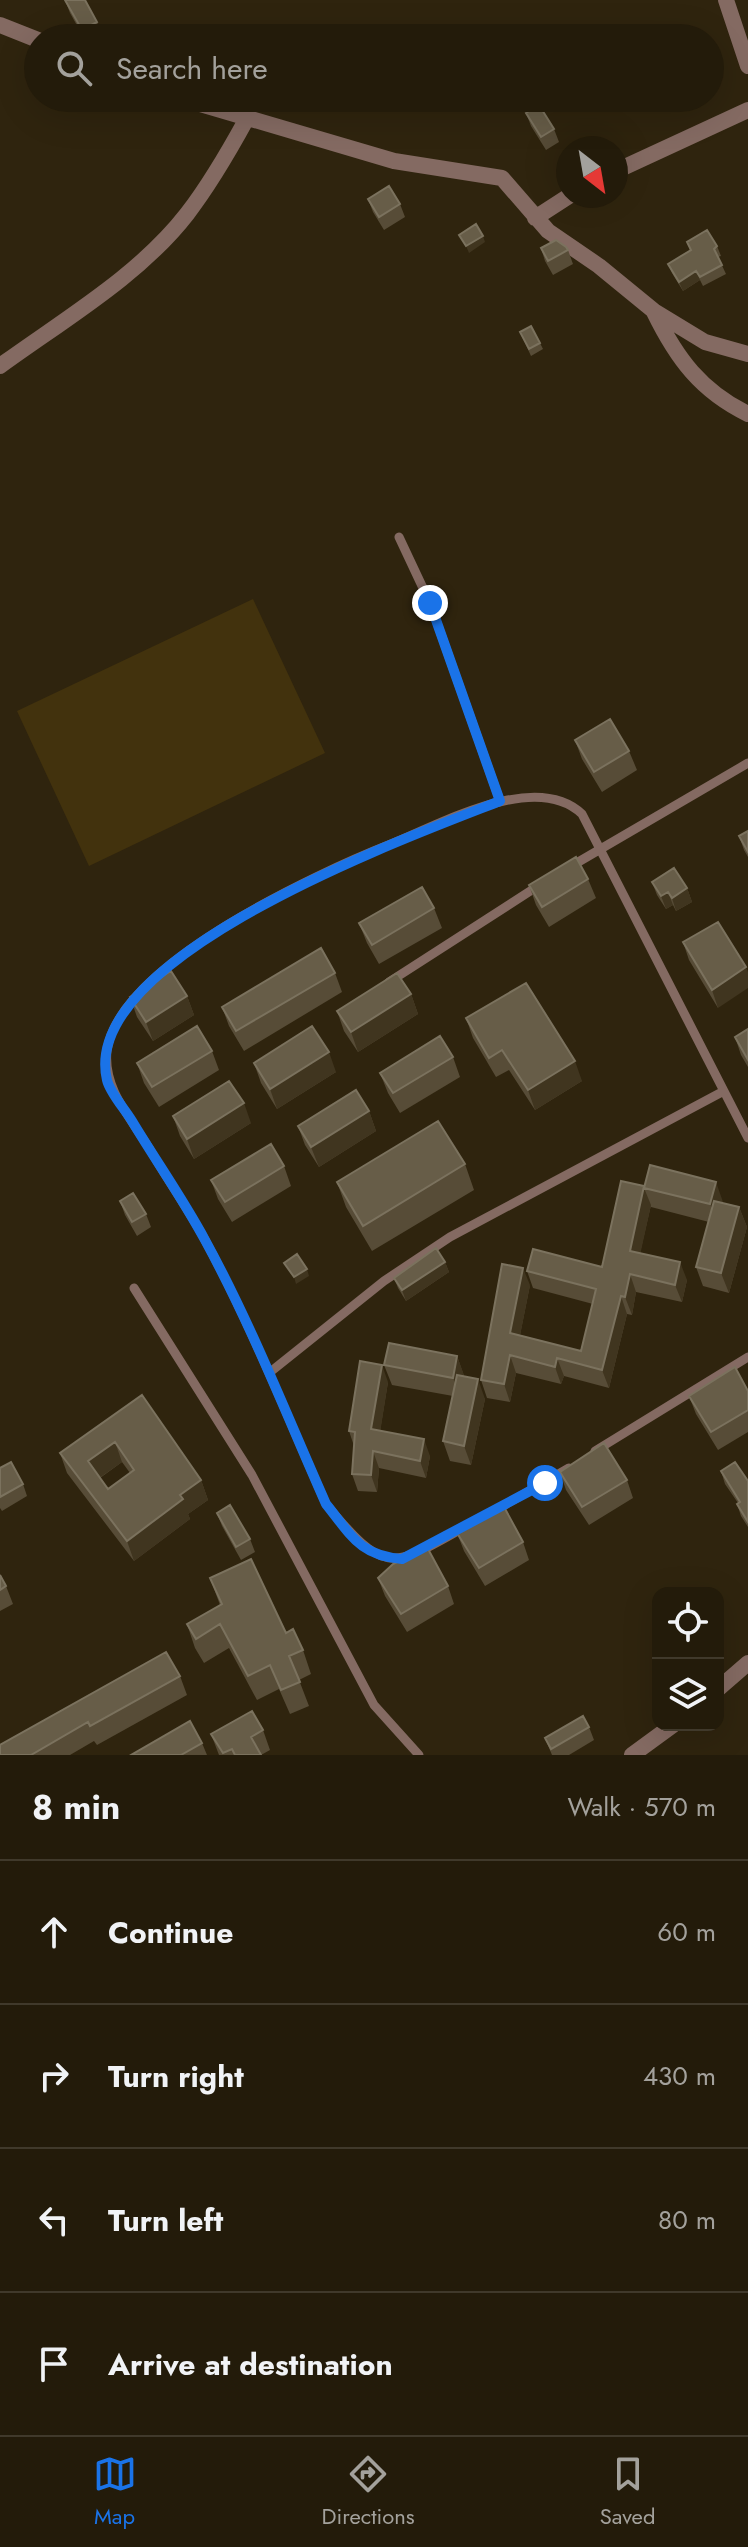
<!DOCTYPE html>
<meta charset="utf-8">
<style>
body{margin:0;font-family:Jost,sans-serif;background:#2b2413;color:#f1f3f6}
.controls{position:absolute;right:24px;bottom:24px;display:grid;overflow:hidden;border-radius:16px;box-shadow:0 8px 32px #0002}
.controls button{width:72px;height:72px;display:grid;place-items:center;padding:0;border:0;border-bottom:2px solid #40392b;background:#231b0a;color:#f1f3f6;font:40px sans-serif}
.compass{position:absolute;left:556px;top:136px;width:72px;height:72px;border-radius:50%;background:#231b0a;box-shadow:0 8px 32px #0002;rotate:149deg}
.stop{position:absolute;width:24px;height:24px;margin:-18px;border:6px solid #1a73e8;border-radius:50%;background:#fff}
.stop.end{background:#1a73e8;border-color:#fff;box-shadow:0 2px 8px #0008}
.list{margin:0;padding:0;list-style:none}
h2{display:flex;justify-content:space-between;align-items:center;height:104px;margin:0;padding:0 32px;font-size:34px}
h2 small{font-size:26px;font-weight:400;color:#a3a19c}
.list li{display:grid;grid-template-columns:52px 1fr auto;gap:24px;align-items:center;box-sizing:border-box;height:144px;padding:0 32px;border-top:2px solid #40392b}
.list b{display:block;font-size:30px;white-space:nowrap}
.list em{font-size:26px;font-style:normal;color:#a3a19c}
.icon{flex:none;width:44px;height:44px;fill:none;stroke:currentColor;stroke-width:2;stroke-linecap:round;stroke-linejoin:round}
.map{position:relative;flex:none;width:748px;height:1755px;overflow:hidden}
.search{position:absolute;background:#231b0a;box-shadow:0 8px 32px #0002;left:24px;right:24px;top:24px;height:88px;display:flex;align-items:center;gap:20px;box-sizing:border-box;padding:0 28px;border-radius:44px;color:#a3a19c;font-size:30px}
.sheet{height:680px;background:#231b0a}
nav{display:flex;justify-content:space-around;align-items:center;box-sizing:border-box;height:112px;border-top:2px solid #40392b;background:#231b0a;font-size:22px;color:#a3a19c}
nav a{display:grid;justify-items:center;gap:4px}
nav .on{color:#1a73e8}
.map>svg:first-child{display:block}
.garden{fill:#42320d}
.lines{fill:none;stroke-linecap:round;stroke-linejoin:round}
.lane{stroke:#846a62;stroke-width:9}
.street{stroke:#846a62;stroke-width:16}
.wall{fill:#574c37;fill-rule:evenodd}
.shaded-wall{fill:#40351f}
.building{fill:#675d48;stroke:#7b725e;stroke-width:2;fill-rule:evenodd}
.route{stroke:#1a73e8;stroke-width:10}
</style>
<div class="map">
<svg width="748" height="1755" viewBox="0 0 748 1755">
<rect width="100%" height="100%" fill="#2f240e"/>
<path class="garden" d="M253 599 325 753 89 866 17 711Z"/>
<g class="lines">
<path class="lane" d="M399 537 430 603 500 801
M568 868 748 763
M389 982 538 886
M134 1288 252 1475 374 1705 419 1755
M269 1373 384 1281 450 1237 722 1092
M595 1451 748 1357
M496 1510 569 1468
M472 1523C392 1568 387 1578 326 1504 287 1416 251 1325 205 1240 188 1209 167 1179 149 1148 130 1117 103 1088 107 1051 118 965 317 873 391 844 441 824 536 770 582 814L748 1138"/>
<path class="street" d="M726 0 748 66
M0 25 38 40
M180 98 394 161 502 178 548 231 599 266 654 311 705 342 748 354
M616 171 748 110
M535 218 569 196
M654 312C677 359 701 391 748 414
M0 366C63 320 139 276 187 214 210 184 228 153 246 120
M718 1689 748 1663
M632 1755 673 1725"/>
</g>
<path class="wall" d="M65 0 97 22 102 35 97 38H84L70 13Z
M526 113 554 129 559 142 546 150 531 126Z
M368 199 400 204 405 217 384 230 373 212Z
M687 242 717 246 721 256 718 257 726 274 703 286 700 280 683 291 672 273 668 264 690 250Z
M541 248 568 250 573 264 553 275 545 261Z
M520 332 540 343 543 349 531 356Z
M575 740 629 751 637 770 602 792 582 759Z
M748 831V857L744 850 739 836Z
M588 879 596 898 549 927 536 905 529 885Z
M652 882 687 888 692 902 676 911 673 905 666 909 657 895Z
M434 908 442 928 379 964 367 943 359 923Z
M718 922V1008L689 960 683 942Z
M335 973 342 992 244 1051 229 1026 222 1007Z
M411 994 418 1014 358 1052 344 1031 337 1011Z
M187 996 194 1015 153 1041 137 1017 130 997Z
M466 1018 582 1081 535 1110 509 1070 496 1077 473 1038Z
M748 1029V1067L741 1055 735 1037Z
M212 1051 219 1070 159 1107 144 1083 137 1063Z
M453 1057 460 1077 400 1113 388 1093 380 1073Z
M254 1063 336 1072 277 1109 261 1083Z
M369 1111 376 1131 319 1167 305 1145 298 1126Z
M173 1116 251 1123 194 1159 180 1136Z
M465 1164 474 1190 372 1251 346 1207 337 1182Z
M284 1166 291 1186 232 1222 218 1199 211 1180Z
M621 1181 723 1202V1203L739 1207 747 1227 729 1293 703 1286 696 1267 709 1222 651 1207V1205L640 1253 687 1280 682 1302 636 1292 632 1315 627 1314 609 1388 564 1376 561 1384 516 1373 510 1402 487 1398 481 1380 530 1285 520 1335 581 1351 593 1304 533 1288 527 1271 602 1267Z
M120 1201 146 1214 151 1227 137 1236 125 1215Z
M445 1262 449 1272 406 1301 398 1288 394 1278Z
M457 1356 464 1376 485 1399 471 1465 450 1461 443 1441 453 1396 392 1385 384 1365Z
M388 1382 380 1431 430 1456 426 1478 379 1468 377 1492 358 1491 352 1474 354 1446 349 1431Z
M748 1391V1432L718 1450 696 1414 689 1396Z
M142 1395 201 1480 208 1500 188 1514 190 1519 134 1561 67 1473 60 1453ZM122 1462 130 1473 108 1489 100 1478Z
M0 1468 23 1484 27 1496 2 1511 0 1508Z
M721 1471 748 1481V1527L741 1516 737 1504 738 1503 725 1484Z
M560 1472 627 1480 633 1498 589 1525 566 1490Z
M217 1513 250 1539 255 1552 241 1560 222 1526Z
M457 1533 523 1542 529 1560 485 1586 464 1551Z
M0 1575 6 1586 13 1604 0 1611Z
M210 1578 286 1633 303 1650 311 1674 299 1680 309 1706 290 1714 279 1689 257 1700 229 1648 204 1663 195 1648 187 1624 220 1605Z
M378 1578 448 1586 454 1604 407 1632 385 1596Z
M180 1676 187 1695 97 1745 94 1741 70 1755H0Z
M589 1727 594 1740 569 1755H552L545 1738Z
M263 1730 270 1750 261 1755H219L211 1734Z
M202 1743 207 1755H131Z"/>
<path class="shaded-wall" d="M483 236 485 242 469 253 466 246Z
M696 271 700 280 683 291 679 282Z
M687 888 692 902 676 911 672 898Z
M668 892 673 905 666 909 661 896Z
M746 967 748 972V988L718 1008 712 990Z
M411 994 418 1014 358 1052 351 1032Z
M187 996 194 1015 153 1041 146 1022Z
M329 1052 336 1072 277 1109 270 1089Z
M575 1061 582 1081 535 1110 528 1090Z
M244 1103 251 1123 194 1159 187 1139Z
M369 1111 376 1131 319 1167 311 1147Z
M716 1182 723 1202 718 1224 710 1204Z
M644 1188 651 1205 637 1269 630 1251Z
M739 1207 747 1227 729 1293 721 1273Z
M445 1262 449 1272 406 1301 402 1290Z
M680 1262 687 1280 682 1302 675 1285Z
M523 1268 530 1285 517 1351 510 1333Z
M307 1269 309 1276 296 1284 294 1277Z
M630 1274 636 1292 632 1315 625 1297Z
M621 1296 627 1314 609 1388 602 1370Z
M510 1355 516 1373 510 1402 504 1384Z
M457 1356 464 1375 460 1397 453 1378Z
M557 1358 564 1376 561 1384 555 1367Z
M382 1365 388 1382 378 1446 371 1429Z
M478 1379 485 1399 471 1465 464 1446Z
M424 1439 430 1456 426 1478 420 1461Z
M115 1442 122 1462 95 1481 88 1461Z
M373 1451 379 1468 377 1492 371 1475Z
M201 1480 208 1500 188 1514 190 1519 134 1561 127 1541 180 1495Z"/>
<path class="building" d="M65 0H85L97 22 82 30Z
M539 105 554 129 541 137 526 113Z
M389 186 400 204 379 217 368 199Z
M476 224 483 236 466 246 459 235Z
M707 230 717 246 714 249 722 265 700 277 696 271 679 282 668 264 691 250 687 242Z
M556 240 566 247 568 250 548 261 541 248Z
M531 326 540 343 529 349 520 332Z
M610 719 629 751 594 772 575 740Z
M748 831V852L739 836Z
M576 857 588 879 542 907 529 885Z
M674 868 687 888 672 898 668 892 661 896 652 882Z
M422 887 434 908 372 945 359 923Z
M718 922 746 967 712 990 683 942Z
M321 948 335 973 236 1031 222 1007Z
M171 971 187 996 146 1022 130 997Z
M397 973 411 994 351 1032 337 1011Z
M526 983 575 1061 528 1090 502 1050 489 1058 466 1018Z
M197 1026 212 1051 152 1087 137 1063Z
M312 1026 329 1052 270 1089 254 1063Z
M748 1029V1060L735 1037Z
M440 1036 453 1057 393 1093 380 1073Z
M229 1081 244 1103 187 1139 173 1116Z
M356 1090 369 1111 311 1147 298 1126Z
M438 1121 465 1164 363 1226 337 1182Z
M271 1144 284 1166 225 1202 211 1180Z
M650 1165 716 1182 710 1204 644 1188Z
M621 1181 644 1186 630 1251 680 1262 675 1285 630 1274 625 1297 621 1296 602 1370 557 1358 555 1367 510 1355 504 1384 481 1380 502 1264 523 1268 510 1333 581 1351 596 1289 527 1271 533 1249 602 1267Z
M133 1193 146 1214 132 1222 120 1201Z
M714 1201 739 1207 721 1273 696 1267Z
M436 1248 445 1262 402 1290 394 1278Z
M297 1254 307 1269 294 1277 284 1263Z
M389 1343 457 1356 453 1378 384 1365Z
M360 1361 382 1365 371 1429 424 1439 420 1461 373 1451 371 1475 352 1474 355 1432 349 1431Z
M735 1367 748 1391V1410L711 1432 689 1396Z
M457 1375 478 1379 464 1446 443 1441Z
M142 1395 201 1480 180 1495 183 1499 127 1541 60 1453ZM115 1442 134 1470 108 1489 88 1461Z
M604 1443 627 1480 582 1507 560 1472Z
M11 1462 23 1484 0 1497V1468Z
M735 1462 748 1481V1522L737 1504 740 1502 721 1471Z
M230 1505 250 1539 236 1547 217 1513Z
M503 1505 523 1542 479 1568 457 1533 471 1521Z
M427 1547 448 1586 401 1614 378 1578 393 1564Z
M251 1559 286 1633 293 1629 303 1650 289 1656 300 1682 281 1690 270 1665 248 1676 220 1624 196 1639 187 1624 222 1604 210 1578Z
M0 1575 6 1586 0 1590Z
M166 1652 180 1676 90 1726 88 1722 31 1755H0V1745Z
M252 1711 263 1730 251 1737 261 1755H235L232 1749 223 1753 211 1734Z
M583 1716 589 1727 551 1749 545 1738Z
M190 1721 202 1743 181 1755H131Z"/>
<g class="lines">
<path class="route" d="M430 603 500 801C411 836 78 956 107 1080 110 1093 125 1109 132 1121 156 1161 183 1199 205 1240 251 1324 287 1416 326 1504 351 1535 360 1556 402 1559L545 1483"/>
</g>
</svg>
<div class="controls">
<button><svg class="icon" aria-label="locate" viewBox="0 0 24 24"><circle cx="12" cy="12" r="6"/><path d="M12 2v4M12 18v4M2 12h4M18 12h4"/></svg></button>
<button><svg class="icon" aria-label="layers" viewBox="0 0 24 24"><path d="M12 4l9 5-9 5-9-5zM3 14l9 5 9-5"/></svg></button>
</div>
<svg class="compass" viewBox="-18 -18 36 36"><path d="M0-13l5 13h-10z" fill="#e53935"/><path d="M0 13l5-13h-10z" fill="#a3a19c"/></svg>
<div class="stop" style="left:545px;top:1483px"></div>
<div class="stop end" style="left:430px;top:603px"></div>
<div class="search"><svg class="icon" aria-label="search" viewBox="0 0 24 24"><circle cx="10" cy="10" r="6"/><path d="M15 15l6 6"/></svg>Search here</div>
</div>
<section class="sheet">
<h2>8 min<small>Walk · 570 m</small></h2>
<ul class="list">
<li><svg class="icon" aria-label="ahead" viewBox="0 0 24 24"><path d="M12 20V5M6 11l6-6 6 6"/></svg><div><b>Continue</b></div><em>60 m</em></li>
<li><svg class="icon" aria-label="right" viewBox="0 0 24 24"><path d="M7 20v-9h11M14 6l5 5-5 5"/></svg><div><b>Turn right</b></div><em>430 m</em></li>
<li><svg class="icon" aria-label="left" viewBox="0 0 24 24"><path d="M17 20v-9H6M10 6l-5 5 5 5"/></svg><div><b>Turn left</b></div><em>80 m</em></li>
<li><svg class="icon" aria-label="arrive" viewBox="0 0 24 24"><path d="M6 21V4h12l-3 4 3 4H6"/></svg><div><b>Arrive at destination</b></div></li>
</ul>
</section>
<nav>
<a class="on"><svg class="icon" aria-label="map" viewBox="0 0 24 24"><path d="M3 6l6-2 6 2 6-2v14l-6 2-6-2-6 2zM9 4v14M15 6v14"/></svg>Map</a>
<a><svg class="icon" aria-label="directions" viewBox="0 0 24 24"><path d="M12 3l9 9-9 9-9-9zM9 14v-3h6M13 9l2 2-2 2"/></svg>Directions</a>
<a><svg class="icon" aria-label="saved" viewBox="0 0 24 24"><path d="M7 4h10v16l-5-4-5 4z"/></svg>Saved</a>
</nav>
